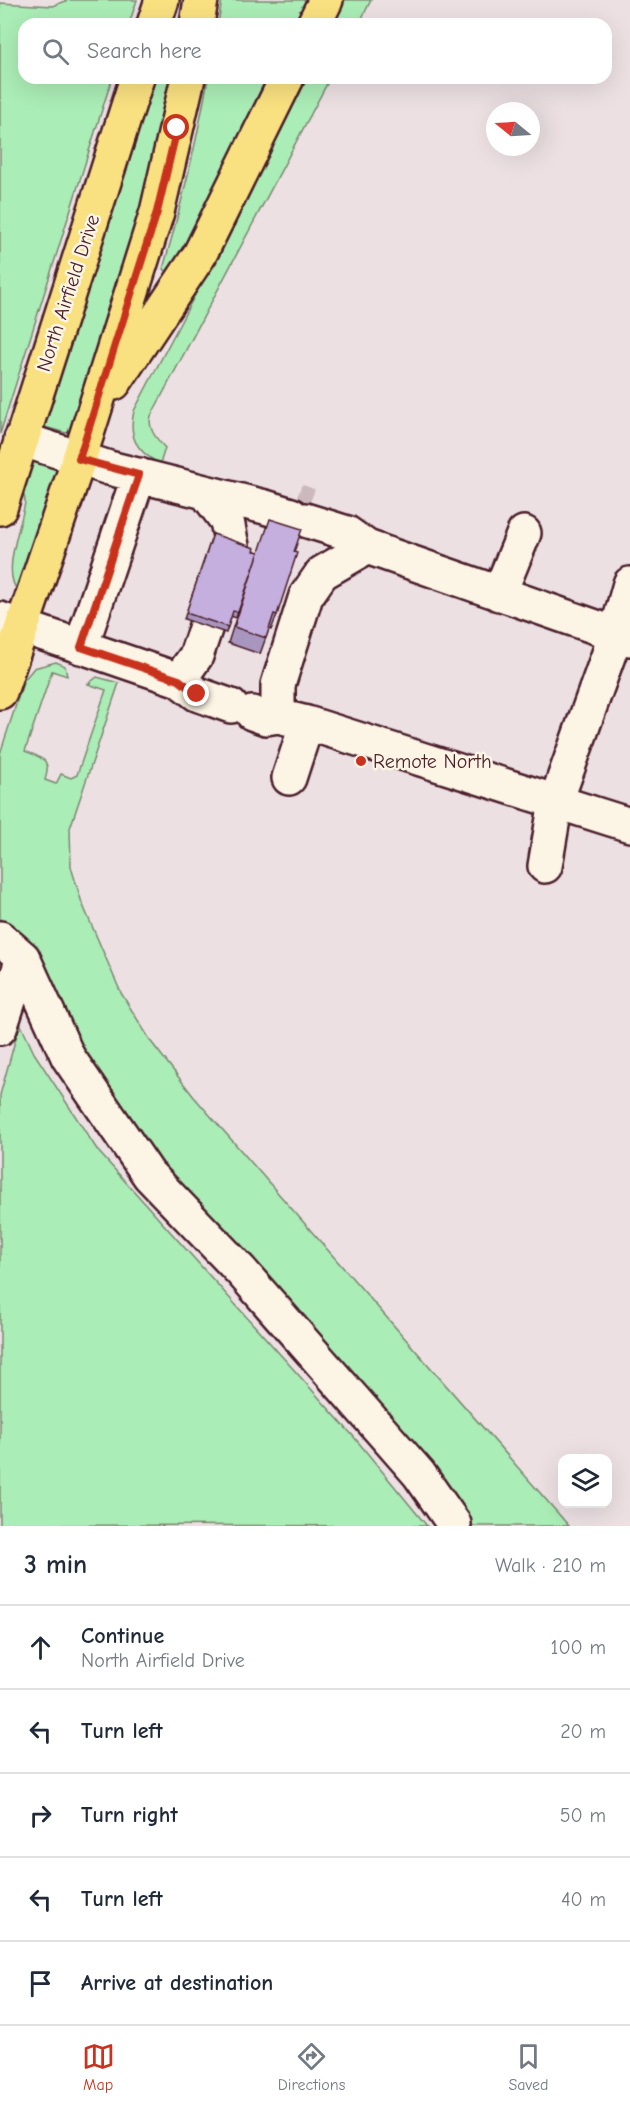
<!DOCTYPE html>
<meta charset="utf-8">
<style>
body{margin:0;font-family:"Comic Neue",sans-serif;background:#f2f2f3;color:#1f2937}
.controls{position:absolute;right:18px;bottom:18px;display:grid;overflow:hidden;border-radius:12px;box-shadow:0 6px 24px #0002}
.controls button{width:54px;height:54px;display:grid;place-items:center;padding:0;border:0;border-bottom:2px solid #e0e1e3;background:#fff;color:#1f2937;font:30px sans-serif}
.compass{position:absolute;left:486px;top:102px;width:54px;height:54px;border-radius:50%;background:#fff;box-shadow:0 6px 24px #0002;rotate:288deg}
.stop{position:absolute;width:18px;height:18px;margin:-14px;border:4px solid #c8321e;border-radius:50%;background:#fff}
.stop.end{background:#c8321e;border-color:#fff;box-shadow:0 2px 6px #0008}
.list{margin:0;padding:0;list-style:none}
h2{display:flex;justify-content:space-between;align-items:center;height:78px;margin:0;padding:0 24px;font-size:26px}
h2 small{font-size:20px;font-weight:400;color:#747a83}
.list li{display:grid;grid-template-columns:39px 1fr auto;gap:18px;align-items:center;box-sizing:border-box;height:84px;padding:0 24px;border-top:2px solid #e0e1e3}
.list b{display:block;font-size:22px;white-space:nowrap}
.list p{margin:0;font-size:20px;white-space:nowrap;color:#747a83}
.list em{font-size:20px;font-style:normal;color:#747a83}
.icon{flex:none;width:33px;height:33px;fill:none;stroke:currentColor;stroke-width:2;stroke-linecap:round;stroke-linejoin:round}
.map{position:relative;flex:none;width:630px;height:1526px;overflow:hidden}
.search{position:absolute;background:#fff;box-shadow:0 6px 24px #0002;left:18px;right:18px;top:18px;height:66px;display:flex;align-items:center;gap:15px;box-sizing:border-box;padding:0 21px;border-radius:18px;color:#747a83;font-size:22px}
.sheet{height:498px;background:#fff}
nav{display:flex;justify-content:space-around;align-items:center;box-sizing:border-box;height:84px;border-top:2px solid #e0e1e3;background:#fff;font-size:16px;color:#747a83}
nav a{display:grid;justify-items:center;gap:3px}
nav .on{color:#c8321e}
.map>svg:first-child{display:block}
.green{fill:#abedb6;stroke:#7a8670;stroke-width:1.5}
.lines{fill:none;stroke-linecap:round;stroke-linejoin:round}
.minor-tunnel{stroke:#ccb9be;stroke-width:33;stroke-dasharray:33 16;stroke-linecap:butt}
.minor-casing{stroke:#4a1f2b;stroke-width:38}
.major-casing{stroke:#4a1f2b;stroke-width:38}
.minor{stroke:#fcf5e5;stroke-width:33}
.major{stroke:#f9e181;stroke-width:33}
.wall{fill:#a996bf;stroke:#4a1f2b;stroke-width:1.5}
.building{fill:#c5afde;stroke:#4a1f2b;stroke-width:1.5}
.route{stroke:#c8321e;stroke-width:8}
.poi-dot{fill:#c8321e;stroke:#fcf5e5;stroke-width:2}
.labels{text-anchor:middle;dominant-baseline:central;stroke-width:5;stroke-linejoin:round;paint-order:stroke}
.street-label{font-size:20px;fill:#4a1f2b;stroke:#fcf5e5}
.poi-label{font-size:20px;fill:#4a1f2b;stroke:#fcf5e5;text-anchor:start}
</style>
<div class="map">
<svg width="630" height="1526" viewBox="0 0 630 1526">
<rect width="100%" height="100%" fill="#ece0e3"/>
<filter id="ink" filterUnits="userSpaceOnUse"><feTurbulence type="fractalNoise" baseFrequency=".0167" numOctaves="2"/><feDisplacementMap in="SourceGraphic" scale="12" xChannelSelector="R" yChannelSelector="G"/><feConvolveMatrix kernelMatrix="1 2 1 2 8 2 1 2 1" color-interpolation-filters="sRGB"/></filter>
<g filter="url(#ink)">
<path class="green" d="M68 0H137L129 24H24V78H112L0 434V3L53 6Z
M222 0H311L299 24H218Z
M339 0H371L359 24H327Z
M151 78H175L164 132 74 429 66 433 45 427 42 423Z
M208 78H272L173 275 163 269C181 206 197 143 208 78Z
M301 78H330L151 416C147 429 157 439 165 448L160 464C136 451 128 437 134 411L239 211Z
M37 458 60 468 19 592C0 574 22 525 25 502 25 497 23 493 22 488 22 480 28 469 30 461Z
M56 662 65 666 67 676 52 671 25 751C42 758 52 759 45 780L56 784 61 774 71 778 77 775 106 690 88 684 97 677 119 683 70 828 71 867 82 903 121 993 152 1043 194 1097 569 1526H468L155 1165 80 1063 45 989 34 943 13 951 0 930V754L24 680 34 668Z
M20 1023 34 1053 98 1151 354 1437 427 1526 0 1525V1095Z"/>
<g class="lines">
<path class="minor-tunnel" d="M296 500 309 505"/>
<defs>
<path id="minor" d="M21 439 109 468 265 507 291 515
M207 494 227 521 232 546
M305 520 347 533 367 547 630 639
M499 594 524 533
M0 619 179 680 196 656 206 626
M81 647 139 475
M179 680 197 694 231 706
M252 713 266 718 278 716 307 723 630 825
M278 716V685L306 596 322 573 367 547
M289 778 307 723
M545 866 556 801 616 634 630 584
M0 938 23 958 68 1057 149 1175 241 1271 419 1474 454 1524
M0 1028 23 958"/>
<path id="major" d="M154 24 162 0
M197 24 201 0
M314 24 326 0
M114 383 200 254 287 78
M0 508 137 78
M0 692 79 459 157 212 188 78"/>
</defs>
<use href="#minor" class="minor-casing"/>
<use href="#major" class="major-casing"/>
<use href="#minor" class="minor"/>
<use href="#major" class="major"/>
</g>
<path class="wall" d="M213 534 258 552H294L277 615 271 630 269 629 260 654 228 643 242 599 236 618 231 616 226 633 184 619Z"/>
<path class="building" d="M270 519 302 529 294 552 297 553 277 615 274 614 266 638 234 627Z
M213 534 255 548 254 551 259 552 238 612 233 611 228 627 186 613Z"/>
</g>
<g class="lines" filter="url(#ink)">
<path class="route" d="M177 128 157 212 79 459 139 475 81 647 179 680 197 694"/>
</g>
<circle class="poi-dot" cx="361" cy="761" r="6"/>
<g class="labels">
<g class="street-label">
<text transform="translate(68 293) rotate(-72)">North Airfield Drive</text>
</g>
<g class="poi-label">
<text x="373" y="761">Remote North</text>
</g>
</g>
</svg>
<div class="controls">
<button><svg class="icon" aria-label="layers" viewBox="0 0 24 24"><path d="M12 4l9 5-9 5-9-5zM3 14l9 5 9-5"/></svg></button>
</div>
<svg class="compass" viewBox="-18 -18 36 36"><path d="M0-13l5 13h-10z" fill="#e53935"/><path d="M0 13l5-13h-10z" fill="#747a83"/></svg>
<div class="stop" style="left:177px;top:128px"></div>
<div class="stop end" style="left:197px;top:694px"></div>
<div class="search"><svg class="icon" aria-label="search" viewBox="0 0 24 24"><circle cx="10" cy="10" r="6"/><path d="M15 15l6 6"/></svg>Search here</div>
</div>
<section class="sheet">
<h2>3 min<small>Walk · 210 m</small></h2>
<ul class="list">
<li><svg class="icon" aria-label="ahead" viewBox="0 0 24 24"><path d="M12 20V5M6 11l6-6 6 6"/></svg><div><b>Continue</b><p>North Airfield Drive</p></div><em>100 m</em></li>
<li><svg class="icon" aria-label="left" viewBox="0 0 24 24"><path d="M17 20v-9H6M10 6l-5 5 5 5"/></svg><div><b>Turn left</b></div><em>20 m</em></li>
<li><svg class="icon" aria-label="right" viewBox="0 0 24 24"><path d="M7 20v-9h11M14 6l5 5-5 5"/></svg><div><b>Turn right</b></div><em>50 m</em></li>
<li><svg class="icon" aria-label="left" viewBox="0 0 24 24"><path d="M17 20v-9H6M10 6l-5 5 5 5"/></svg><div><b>Turn left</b></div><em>40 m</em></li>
<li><svg class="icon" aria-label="arrive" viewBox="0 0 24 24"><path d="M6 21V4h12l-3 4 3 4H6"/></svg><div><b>Arrive at destination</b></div></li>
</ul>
</section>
<nav>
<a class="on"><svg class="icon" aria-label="map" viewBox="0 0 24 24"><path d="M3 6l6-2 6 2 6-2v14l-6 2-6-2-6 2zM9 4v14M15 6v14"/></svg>Map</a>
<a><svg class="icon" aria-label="directions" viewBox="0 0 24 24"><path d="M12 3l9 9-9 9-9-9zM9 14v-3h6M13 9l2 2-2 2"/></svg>Directions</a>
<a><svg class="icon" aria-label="saved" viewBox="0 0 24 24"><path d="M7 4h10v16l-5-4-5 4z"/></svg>Saved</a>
</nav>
